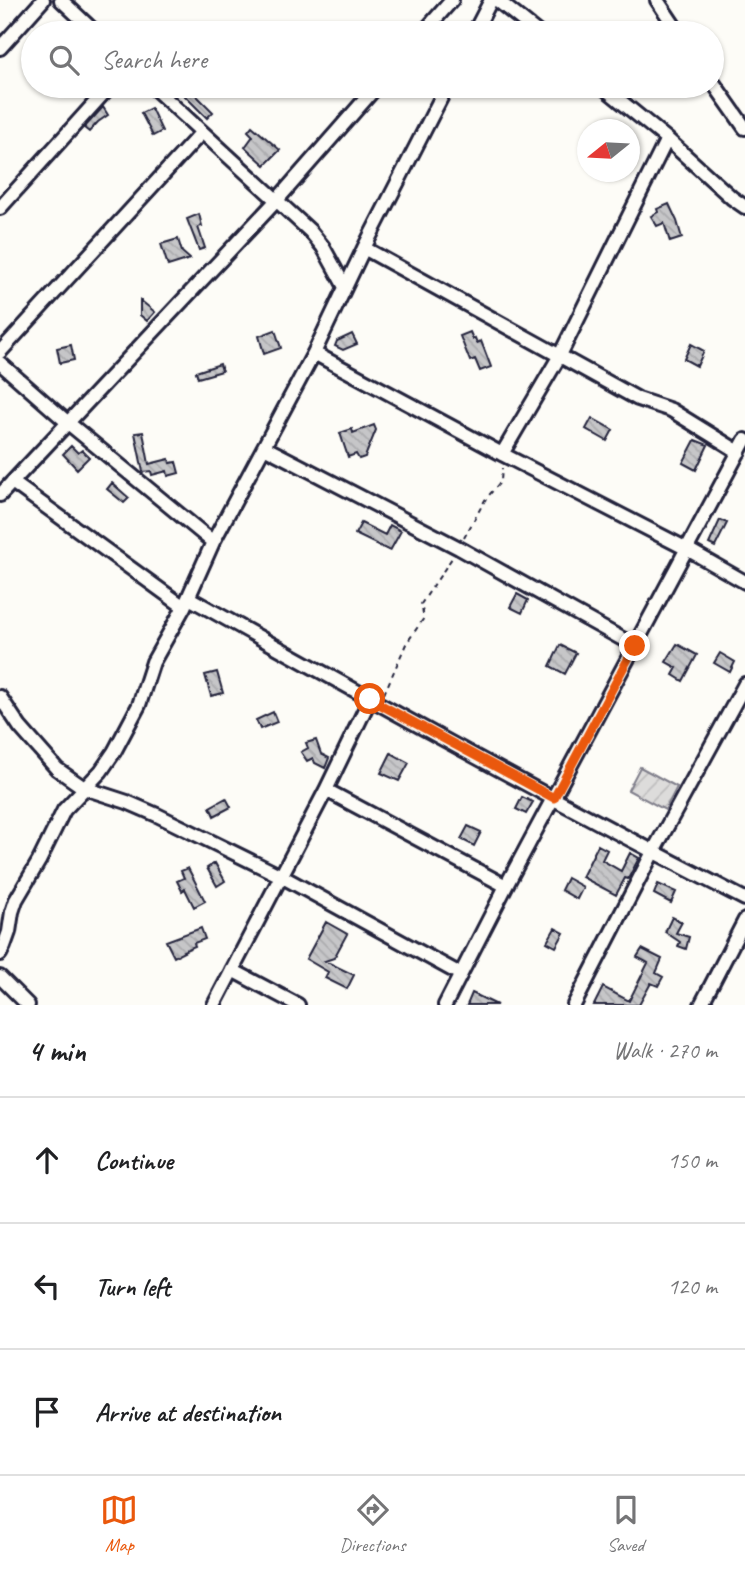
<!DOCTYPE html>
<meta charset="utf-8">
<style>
body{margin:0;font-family:Caveat,sans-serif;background:#f2f2f2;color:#202124}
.compass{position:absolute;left:577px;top:119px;width:63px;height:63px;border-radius:50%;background:#fff;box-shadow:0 2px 5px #0004;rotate:252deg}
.stop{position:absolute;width:21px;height:21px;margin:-16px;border:5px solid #ea580c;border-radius:50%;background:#fff}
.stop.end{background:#ea580c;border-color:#fff;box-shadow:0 2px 7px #0008}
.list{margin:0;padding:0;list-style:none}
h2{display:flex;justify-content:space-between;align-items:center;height:91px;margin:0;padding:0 28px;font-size:30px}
h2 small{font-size:23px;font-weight:400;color:#757577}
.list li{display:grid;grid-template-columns:46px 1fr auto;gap:21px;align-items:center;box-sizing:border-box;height:126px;padding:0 28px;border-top:2px solid #e0e0e0}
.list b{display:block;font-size:26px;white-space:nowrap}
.list em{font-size:23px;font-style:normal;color:#757577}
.icon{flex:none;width:38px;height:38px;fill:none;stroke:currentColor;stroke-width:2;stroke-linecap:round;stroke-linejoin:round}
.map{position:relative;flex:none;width:745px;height:1005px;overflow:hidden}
.search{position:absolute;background:#fff;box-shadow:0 2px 5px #0004;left:21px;right:21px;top:21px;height:77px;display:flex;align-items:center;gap:18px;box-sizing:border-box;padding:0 24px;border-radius:38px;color:#757577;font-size:26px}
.sheet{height:469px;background:#fff}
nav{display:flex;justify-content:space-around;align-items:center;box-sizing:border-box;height:98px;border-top:2px solid #e0e0e0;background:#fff;font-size:19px;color:#757577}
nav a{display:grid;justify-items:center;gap:4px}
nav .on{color:#ea580c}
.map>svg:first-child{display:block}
.garden{fill:url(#garden-furrows);stroke:#807f8b;stroke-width:2}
.building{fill:url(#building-back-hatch);stroke:#22223b;stroke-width:2}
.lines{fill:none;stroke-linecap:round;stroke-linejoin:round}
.minor-casing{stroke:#22223b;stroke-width:18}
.path{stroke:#22223b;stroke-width:2;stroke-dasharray:5 5;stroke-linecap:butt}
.minor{stroke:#fdfcf7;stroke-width:12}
.route{stroke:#ea580c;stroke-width:9}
</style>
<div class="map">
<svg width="745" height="1005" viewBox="0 0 745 1005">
<defs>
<pattern id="garden-furrows" width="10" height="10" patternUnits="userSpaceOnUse" patternTransform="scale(1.75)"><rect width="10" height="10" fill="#dddcdb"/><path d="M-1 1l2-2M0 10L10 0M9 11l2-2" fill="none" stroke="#bdbcbd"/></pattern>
<pattern id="building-back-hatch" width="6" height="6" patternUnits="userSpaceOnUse" patternTransform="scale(1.75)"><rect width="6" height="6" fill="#c6c6c8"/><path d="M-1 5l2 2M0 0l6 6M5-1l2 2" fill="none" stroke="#aaaaad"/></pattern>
</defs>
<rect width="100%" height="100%" fill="#fdfcf7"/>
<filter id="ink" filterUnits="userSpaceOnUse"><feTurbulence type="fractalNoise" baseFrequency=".0143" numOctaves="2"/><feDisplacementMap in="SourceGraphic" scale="14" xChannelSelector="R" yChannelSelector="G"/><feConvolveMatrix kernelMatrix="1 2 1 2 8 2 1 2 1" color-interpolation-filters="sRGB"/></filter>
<g filter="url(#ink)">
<path class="garden" d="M640 767 677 787 665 810 628 790Z"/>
<path class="building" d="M189 88 213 112 207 118 183 94Z
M103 107 108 115 98 122 89 132 84 128Z
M151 108 162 131 153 136 141 113Z
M252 126 280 150 265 165 245 147 253 136 248 131Z
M669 204 677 221 682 238 670 242 664 223 657 226 651 216 658 212 657 209Z
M199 214 202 226 198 227 205 248 199 250 187 219Z
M178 239 182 252 190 259 168 266 161 244Z
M140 300 155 312 147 321 140 315Z
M275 330 281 348 264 354 259 336Z
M470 332 473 339 475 338 477 343 481 341 491 367 480 371 475 359 470 361 460 336Z
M352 334 357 344 343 350 335 346 337 341Z
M691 344 704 351 697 366 684 359Z
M71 345 74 360 60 363 57 348Z
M220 364 222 371 198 378 196 372Z
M592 418 613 430 607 441 586 429Z
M374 425 376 430 365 457 359 459 356 454 348 457 340 433 352 429 353 433Z
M143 432 149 464 169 459 170 463 176 462 179 473 168 476 167 471 152 475 151 471 143 472 135 433Z
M695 440 708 445 696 470 683 463Z
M71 446 78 453 82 450 89 457 77 469 63 454Z
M112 483 129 498 124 503 107 489Z
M720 520 727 523 715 547 709 544Z
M361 523 385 535 390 525 401 531 390 551 355 534Z
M517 594 528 600 522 613 510 607Z
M677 644 697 655 683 681 673 675 677 668 666 662Z
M560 645 576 653 565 674 550 666Z
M720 653 735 662 730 672 714 663Z
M217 672 223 693 211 696 205 675Z
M273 712 277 722 260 729 256 720Z
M316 740 321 754 329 758 325 768 315 763 313 758 307 761 301 752 308 748 306 743Z
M391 753 409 763 399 781 381 773Z
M522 797 533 802 526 814 516 809Z
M226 798 231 807 214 816 210 807Z
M468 826 481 832 474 846 461 839Z
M598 845 607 850 602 860 621 871 630 853 639 858 628 879 625 878 616 895 582 877Z
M215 863 225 881 217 886 207 868Z
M188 868 205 901 194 907 185 889 182 891 177 881 184 878 181 871Z
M567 878 583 887 577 899 561 890Z
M658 884 676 892 671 903 654 894Z
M672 917 682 922 676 933 689 937 686 949 678 946 680 942 665 932Z
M326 922 347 934 334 958 325 961 354 975 347 989 325 978 328 972 306 959Z
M201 928 205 939 194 943 195 946 183 951 184 952 174 957 166 941Z
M555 928 564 933 556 947 547 942Z
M642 949 662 959 656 973 663 977 658 986 651 983 639 1005H594L603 987 629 1001 648 963 637 957Z
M472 993 497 1005H467Z"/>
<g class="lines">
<defs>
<path id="minor" d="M61 0 96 33
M497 0 538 33
M657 0 679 33
M423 33 452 0
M474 33 491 0
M0 48 43 0
M712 81 745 128
M152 86 310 231 323 247 345 287
M602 86 667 139 732 198 745 207
M0 208 110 86
M364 248 638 399 671 410 739 452
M0 352 202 132
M314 353 502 454 687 549 745 582
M0 363 67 422 213 542
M264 447 459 548 635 646
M502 454 559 357 667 139
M12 482 184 607
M0 495 277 200 377 86
M189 598C373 701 557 803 745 899
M0 697 20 727 57 769 84 788 127 802 157 815 281 876 460 974
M326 790 506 886
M0 954 4 946 9 932 12 912 16 900 39 861 64 810 101 771 114 752 139 705 153 662 184 607 213 542 314 353 364 248 447 86
M232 970 298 1005
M0 977 28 1005
M214 1005 326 790 370 699
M445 1005 506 886 745 440
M574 1005 653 852 745 684
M701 1005 745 920"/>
</defs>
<use href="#minor" class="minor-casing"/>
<path class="path" d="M464 538 485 500 501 481 502 468
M384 694 406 644 424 618 421 604 452 558"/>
<use href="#minor" class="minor"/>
</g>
</g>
<g class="lines" filter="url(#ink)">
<path class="route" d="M370 699 554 798 635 646"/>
</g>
</svg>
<svg class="compass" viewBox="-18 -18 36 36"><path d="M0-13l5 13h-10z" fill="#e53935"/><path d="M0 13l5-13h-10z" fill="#757577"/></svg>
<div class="stop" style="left:370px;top:699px"></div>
<div class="stop end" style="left:635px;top:646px"></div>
<div class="search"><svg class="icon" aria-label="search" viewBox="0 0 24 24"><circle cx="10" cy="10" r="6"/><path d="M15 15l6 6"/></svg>Search here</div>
</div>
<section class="sheet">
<h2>4 min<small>Walk · 270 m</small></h2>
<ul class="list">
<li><svg class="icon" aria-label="ahead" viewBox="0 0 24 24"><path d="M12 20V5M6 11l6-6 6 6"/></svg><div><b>Continue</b></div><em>150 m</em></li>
<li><svg class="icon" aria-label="left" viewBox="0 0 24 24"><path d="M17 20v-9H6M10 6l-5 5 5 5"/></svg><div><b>Turn left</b></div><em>120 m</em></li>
<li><svg class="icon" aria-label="arrive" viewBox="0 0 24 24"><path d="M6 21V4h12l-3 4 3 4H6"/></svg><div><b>Arrive at destination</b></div></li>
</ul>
</section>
<nav>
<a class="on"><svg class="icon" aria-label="map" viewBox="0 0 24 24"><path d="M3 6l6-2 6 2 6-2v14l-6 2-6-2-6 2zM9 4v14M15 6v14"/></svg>Map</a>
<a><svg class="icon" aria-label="directions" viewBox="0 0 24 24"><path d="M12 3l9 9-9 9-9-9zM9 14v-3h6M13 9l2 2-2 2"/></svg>Directions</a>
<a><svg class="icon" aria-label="saved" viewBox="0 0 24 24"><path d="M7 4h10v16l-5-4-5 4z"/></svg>Saved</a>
</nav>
